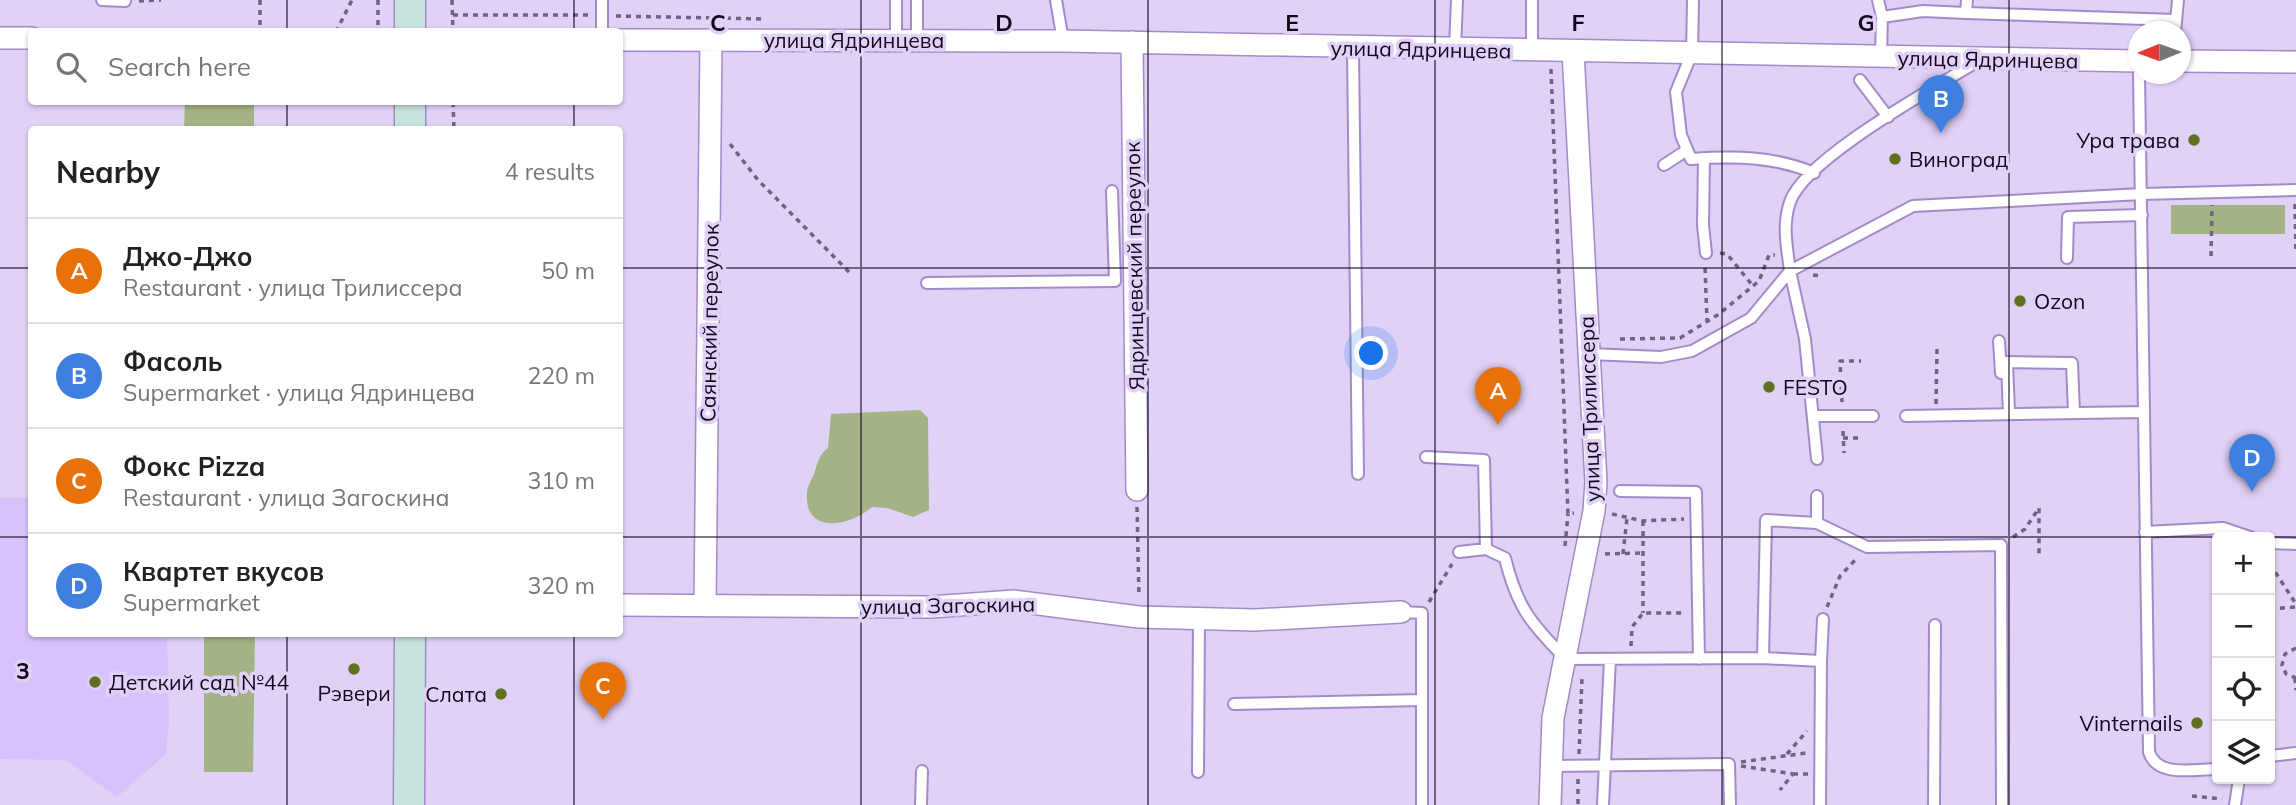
<!DOCTYPE html>
<meta charset="utf-8">
<style>
body{margin:0;font-family:Mulish,sans-serif;background:#f6f6f6;color:#222}
.controls{position:absolute;right:21px;bottom:21px;display:grid;overflow:hidden;border-radius:7px;box-shadow:0 2px 5px #0004}
.controls button{width:63px;height:63px;display:grid;place-items:center;padding:0;border:0;border-bottom:2px solid #e0e0e0;background:#fff;color:#222;font:35px sans-serif}
.compass{position:absolute;left:2128px;top:21px;width:63px;height:63px;border-radius:50%;background:#fff;box-shadow:0 2px 5px #0004;rotate:269deg}
.you{position:absolute;left:1372px;top:354px;width:24px;height:24px;margin:-18px;border:5px solid #fff;border-radius:50%;background:#1a73e8;box-shadow:0 0 0 10px #1a73e833}
.badge{display:grid;place-items:center;width:46px;height:46px;border-radius:50%;background:#2563eb;color:#fff;font-size:23px;font-weight:700}
.pin{position:absolute;translate:-50% -58px;filter:drop-shadow(0 2px 4px #0008)}
.pin::after{content:'';position:absolute;top:37px;width:24px;height:21px;background:inherit;clip-path:polygon(0 0,100% 0,50% 100%)}
.list{margin:0;padding:0;list-style:none}
h2{display:flex;justify-content:space-between;align-items:center;height:91px;margin:0;padding:0 28px;font-size:30px}
h2 small{font-size:23px;font-weight:400;color:#767676}
.list li{display:grid;grid-template-columns:46px 1fr auto;gap:21px;align-items:center;box-sizing:border-box;height:105px;padding:0 28px;border-top:2px solid #e0e0e0}
.list b{display:block;font-size:26px;white-space:nowrap}
.list p{margin:0;font-size:23px;white-space:nowrap;color:#767676}
.list em{font-size:23px;font-style:normal;color:#767676}
.icon{flex:none;width:38px;height:38px;fill:none;stroke:currentColor;stroke-width:2;stroke-linecap:round;stroke-linejoin:round}
.map{position:relative;flex:none;width:2296px;height:805px;overflow:hidden}
.search{position:absolute;background:#fff;box-shadow:0 2px 5px #0004;left:28px;top:28px;width:595px;height:77px;display:flex;align-items:center;gap:18px;box-sizing:border-box;padding:0 24px;border-radius:7px;color:#767676;font-size:26px}
.panel{position:absolute;background:#fff;box-shadow:0 2px 5px #0004;left:28px;top:126px;width:595px;height:511px;border-radius:7px}
.map>svg:first-child{display:block}
.built{fill:#d8c2fb}
.green{fill:#a4b385}
.lines{fill:none;stroke-linecap:round;stroke-linejoin:round}
.service-casing{stroke:#a38bc7;stroke-width:14}
.minor-casing{stroke:#a38bc7;stroke-width:24}
.secondary-casing{stroke:#a38bc7;stroke-width:33}
.path{stroke:#6f6380;stroke-width:3.5;stroke-dasharray:5 5;stroke-linecap:butt}
.service{stroke:#fff;stroke-width:10}
.minor{stroke:#fff;stroke-width:21}
.secondary{stroke:#c7e3df;stroke-width:30}
.grid{fill:none;stroke:#10071c;stroke-width:2;stroke-opacity:0.55}
.poi-dot{fill:#5d7121;stroke:#e0d1f7;stroke-width:2.5}
.labels{text-anchor:middle;dominant-baseline:central;stroke-width:7;stroke-linejoin:round;paint-order:stroke}
.street-label{font-size:21px;fill:#10071c;stroke:#e0d1f7}
.poi-label{font-size:21px;fill:#10071c;stroke:#e0d1f7;text-anchor:start}
.grid-label{font-size:23px;text-anchor:middle;font-weight:bold;fill:#10071c;stroke:#e0d1f7;stroke-width:7;stroke-linejoin:round;paint-order:stroke}
</style>
<div class="map">
<svg width="2296" height="805" viewBox="0 0 2296 805">
<rect width="100%" height="100%" fill="#e0d1f7"/>
<path class="built" d="M0 498H31L32 634H167L169 721 166 754 117 797 66 760 0 759Z"/>
<path class="green" d="M185 102H254V129H184Z
M2171 205H2285V234H2171Z
M920 410 928 418 929 510 913 517 887 508 872 507C849 527 804 535 807 493 807 486 813 478 815 471 818 461 819 455 828 448L831 414Z
M255 634 253 772H204V636Z"/>
<g class="lines">
<defs>
<path id="service" d="M102 0 125 1
M602 0V32
M917 0V39
M1056 0 1063 41
M1532 0V50
M1693 0 1692 53 1676 92 1681 135 1691 159C1735 156 1773 156 1814 173
M1878 0 1882 17
M1967 0 1966 13 2176 20
M2175 32 2178 0
M896 39V0
M1353 49 1358 474
M1455 49 1457 0
M1881 57 1882 17 1923 11 1966 13
M1978 61C1936 87 1805 158 1790 202 1782 225 1787 247 1790 271L1913 206 2142 194 2296 190
M2139 74 2149 752C2157 778 2194 769 2217 769
M1860 80 1888 117
M1704 158 1703 225 1706 253
M1664 165 1687 150
M2067 258 2068 217 2142 215
M927 283 1115 281 1112 191
M1999 341 2001 373
M1589 354 1661 357 1692 351 1751 318 1790 271 1805 339 1817 459
M2009 414 2007 362 2072 363 2074 413
M1813 416H1873
M1906 416 2143 412
M1426 457 1484 460 1486 549
M1620 491 1696 492 1699 659
M1817 523V496
M2145 532 2223 528 2250 537
M2270 543 2296 544
M1459 552 1486 549 1505 558C1517 607 1531 624 1566 659L1763 658 1766 520 1817 523 1867 547 2001 545 2002 805
M1401 612 1422 613V805
M1763 658 1821 661 1820 805
M1821 661 1823 619
M1234 704 1422 700
M2270 756 2296 753
M1551 766 1729 764 1730 805
M1198 772 1199 619
M921 805 922 771
M1603 805 1610 659
M1934 805 1935 625
M2235 805 2239 779"/>
<path id="minor" d="M0 38H32
M620 40 1063 41 2138 61
M1132 42 1137 490
M2180 61 2296 62
M620 605 931 607 1014 601 1139 617 1255 620 1401 612
M705 606 711 41
M1550 805 1553 718 1594 511 1596 482 1573 51"/>
<path id="secondary" d="M410 0V32
M410 102V130
M409 805 410 634"/>
</defs>
<use href="#service" class="service-casing"/>
<use href="#minor" class="minor-casing"/>
<use href="#secondary" class="secondary-casing"/>
<path class="path" d="M260 0V32
M378 0V32
M452 0 453 32
M139 1 161 0
M453 15H591
M616 16 765 19
M336 32 352 0
M1551 69 1568 514 1574 513
M453 102 454 130
M730 144 758 180 852 275
M2295 204 2296 254
M1720 253 1727 254 1753 286
M2211 256 2212 205
M1705 268 1707 321
M1813 275 1822 276
M1620 339 1680 338 1719 314 1759 281 1769 255H1775
M1842 402 1840 361H1861
M1936 404 1937 348
M1843 431 1844 453
M1843 438H1863
M1137 507 1139 597
M1612 514 1643 521 1684 519
M1643 521V613
M2013 537 2025 529 2039 508V554
M1565 546 1568 514
M1605 554 1643 553
M1623 554 1627 518
M2270 564 2296 604
M1429 602 1452 564
M1827 607 1840 576 1857 558
M2270 609 2296 607
M1631 646 1632 627 1643 613H1686
M2296 648 2285 654 2282 665 2286 674 2296 678
M2295 678 2296 690
M1579 754 1582 678
M1787 754 1807 731
M1741 762 1806 753
M1741 766 1793 774 1780 790
M1793 774H1808
M1578 779V805
M2192 796 2222 799"/>
<use href="#service" class="service"/>
<use href="#minor" class="minor"/>
<use href="#secondary" class="secondary"/>
</g>
<path class="grid" d="M287 0V32M574 0V32M861 0V805M1148 0V805M1435 0V805M1722 0V805M2009 0V805M287 102V130M574 102V130M0 268H32M620 268H2296M0 537H32M620 537H2296M287 634V805M574 634V805"/>
<g class="poi-dot">
<circle cx="2194" cy="140" r="7"/>
<circle cx="1895" cy="159" r="7"/>
<circle cx="2020" cy="301" r="7"/>
<circle cx="1769" cy="387" r="7"/>
<circle cx="354" cy="669" r="7"/>
<circle cx="95" cy="682" r="7"/>
<circle cx="501" cy="694" r="7"/>
<circle cx="2197" cy="723" r="7"/>
</g>
<g class="labels">
<g class="street-label">
<text x="854" y="40">улица Ядринцева</text>
<text transform="translate(1421 49) rotate(1)">улица Ядринцева</text>
<text transform="translate(1988 59) rotate(1)">улица Ядринцева</text>
<text transform="translate(1134 266) rotate(-91)">Ядринцевский переулок</text>
<text transform="translate(709 323) rotate(-89)">Саянский переулок</text>
<text transform="translate(1589 409) rotate(-92)">улица Трилиссера</text>
<text transform="translate(948 605) rotate(-1)">улица Загоскина</text>
</g>
<g class="poi-label">
<text x="2180" y="140" text-anchor="end">Ура трава</text>
<text x="1909" y="159">Виноград</text>
<text x="2034" y="301">Ozon</text>
<text x="1783" y="387">FESTO</text>
<text x="109" y="682">Детский сад №44</text>
<text x="354" y="693" text-anchor="middle">Рэвери</text>
<text x="487" y="694" text-anchor="end">Слата</text>
<text x="2183" y="723" text-anchor="end">Vinternails</text>
</g>
</g>
<g class="grid-label">
<text x="718" y="31">C</text>
<text x="1004" y="31">D</text>
<text x="1292" y="31">E</text>
<text x="1578" y="31">F</text>
<text x="1866" y="31">G</text>
<text x="23" y="679">3</text>
</g>
</svg>
<div class="controls">
<button>+</button>
<button>−</button>
<button><svg class="icon" aria-label="locate" viewBox="0 0 24 24"><circle cx="12" cy="12" r="6"/><path d="M12 2v4M12 18v4M2 12h4M18 12h4"/></svg></button>
<button><svg class="icon" aria-label="layers" viewBox="0 0 24 24"><path d="M12 4l9 5-9 5-9-5zM3 14l9 5 9-5"/></svg></button>
</div>
<svg class="compass" viewBox="-18 -18 36 36"><path d="M0-13l5 13h-10z" fill="#e53935"/><path d="M0 13l5-13h-10z" fill="#767676"/></svg>
<div class="you"></div>
<div class="pin badge" style="left:1498px;top:425px;background:#e8710a">A</div>
<div class="pin badge" style="left:1941px;top:133px;background:#3f7fe0">B</div>
<div class="pin badge" style="left:603px;top:720px;background:#e8710a">C</div>
<div class="pin badge" style="left:2252px;top:492px;background:#3f7fe0">D</div>
<div class="search"><svg class="icon" aria-label="search" viewBox="0 0 24 24"><circle cx="10" cy="10" r="6"/><path d="M15 15l6 6"/></svg>Search here</div>
<section class="panel">
<h2>Nearby<small>4 results</small></h2>
<ul class="list">
<li><span class="badge" style="background:#e8710a">A</span><div><b>Джо-Джо</b><p>Restaurant · улица Трилиссера</p></div><em>50 m</em></li>
<li><span class="badge" style="background:#3f7fe0">B</span><div><b>Фасоль</b><p>Supermarket · улица Ядринцева</p></div><em>220 m</em></li>
<li><span class="badge" style="background:#e8710a">C</span><div><b>Фокс Pizza</b><p>Restaurant · улица Загоскина</p></div><em>310 m</em></li>
<li><span class="badge" style="background:#3f7fe0">D</span><div><b>Квартет вкусов</b><p>Supermarket</p></div><em>320 m</em></li>
</ul>
</section>
</div>
